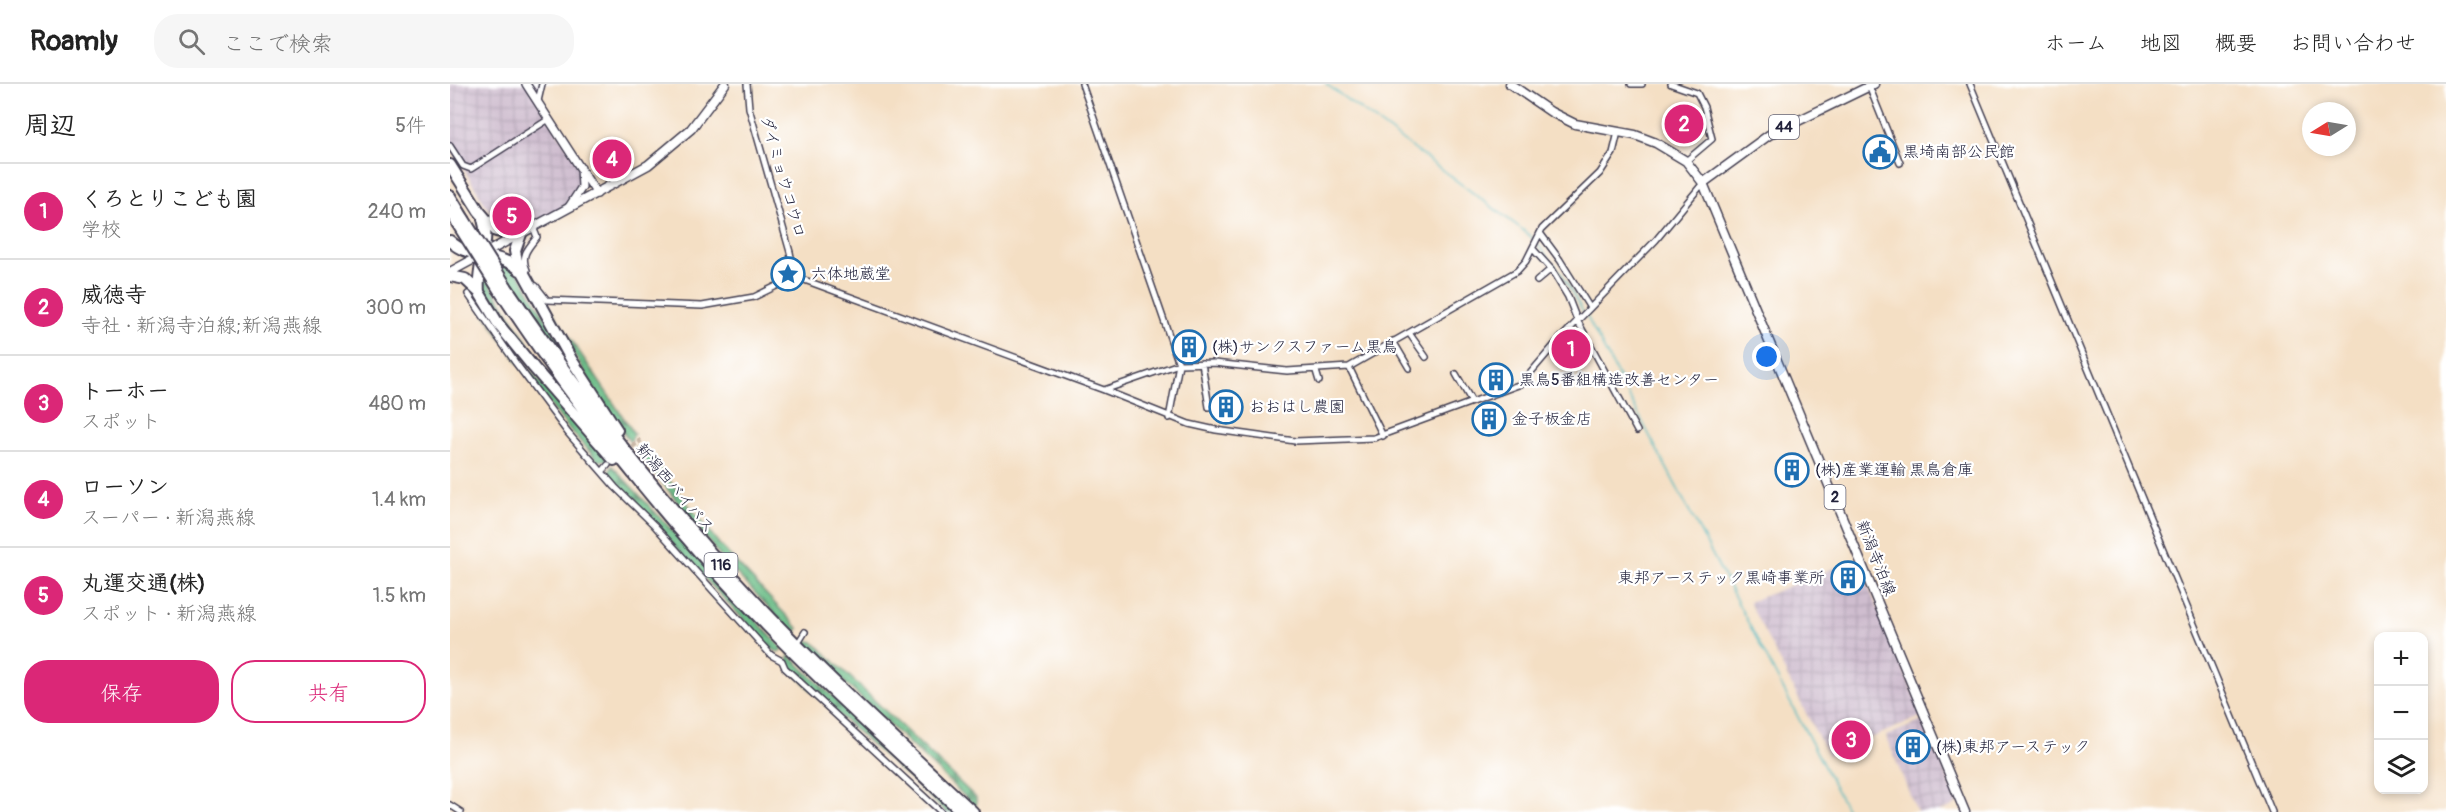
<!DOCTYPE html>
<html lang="ja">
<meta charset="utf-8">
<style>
body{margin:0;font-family:Pangolin,"Klee One",sans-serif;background:#f6f6f6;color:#222}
.controls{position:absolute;right:18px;bottom:18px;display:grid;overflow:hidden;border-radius:12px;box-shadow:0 3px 9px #0003}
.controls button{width:54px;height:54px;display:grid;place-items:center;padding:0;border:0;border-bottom:2px solid #e0e0e0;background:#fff;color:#222;font:30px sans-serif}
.compass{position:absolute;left:1852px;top:18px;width:54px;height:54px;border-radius:50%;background:#fff;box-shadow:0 3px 9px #0003;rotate:259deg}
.you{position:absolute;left:1317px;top:273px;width:21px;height:21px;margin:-15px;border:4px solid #fff;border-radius:50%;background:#1a73e8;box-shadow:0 0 0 9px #1a73e833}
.badge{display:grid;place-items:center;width:39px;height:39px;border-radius:50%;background:#db2777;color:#fff;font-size:20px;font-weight:700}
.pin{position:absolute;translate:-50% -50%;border:3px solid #fff;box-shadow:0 2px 6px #0006}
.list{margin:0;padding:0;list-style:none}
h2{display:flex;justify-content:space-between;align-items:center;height:78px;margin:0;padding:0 24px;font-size:26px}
h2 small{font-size:20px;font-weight:400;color:#767676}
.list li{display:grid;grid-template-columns:39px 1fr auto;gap:18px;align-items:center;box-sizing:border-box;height:96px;padding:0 24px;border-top:2px solid #e0e0e0}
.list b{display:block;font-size:22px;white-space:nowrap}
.list p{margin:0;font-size:20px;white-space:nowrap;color:#767676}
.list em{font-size:20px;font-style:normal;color:#767676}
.actions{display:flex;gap:12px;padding:18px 24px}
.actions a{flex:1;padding:14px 0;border:2px solid #db2777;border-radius:24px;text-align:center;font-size:21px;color:#db2777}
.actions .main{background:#db2777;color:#fff}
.icon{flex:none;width:33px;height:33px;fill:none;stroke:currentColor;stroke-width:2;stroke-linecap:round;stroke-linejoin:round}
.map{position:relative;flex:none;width:1996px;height:728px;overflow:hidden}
header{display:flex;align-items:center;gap:36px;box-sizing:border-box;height:84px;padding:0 30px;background:#fff;border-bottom:2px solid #e0e0e0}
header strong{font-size:28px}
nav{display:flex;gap:33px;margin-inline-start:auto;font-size:21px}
.search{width:420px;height:54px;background:#f6f6f6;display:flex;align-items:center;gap:15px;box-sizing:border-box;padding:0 21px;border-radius:24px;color:#767676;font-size:22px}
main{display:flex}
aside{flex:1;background:#fff}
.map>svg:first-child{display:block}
.built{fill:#f2cfe1}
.industrial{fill:url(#industrial-grid)}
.forest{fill:url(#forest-firs);stroke:#497062;stroke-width:1.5}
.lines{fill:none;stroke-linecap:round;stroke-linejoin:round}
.stream{stroke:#45b5be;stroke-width:1.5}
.minor-tunnel{stroke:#cab9a9;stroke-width:5;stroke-dasharray:5 2.5;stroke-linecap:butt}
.minor-casing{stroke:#423e50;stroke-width:8}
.tertiary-casing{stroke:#423e50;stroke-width:10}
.primary-casing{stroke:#423e50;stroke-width:11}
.motorway-casing{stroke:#423e50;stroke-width:14}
.minor{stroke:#fff;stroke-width:5}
.tertiary{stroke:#fff;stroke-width:7}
.primary{stroke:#fff;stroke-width:8}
.motorway{stroke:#fff;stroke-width:10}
.motorway-bridge-casing{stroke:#423e50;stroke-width:14;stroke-linecap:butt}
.motorway-bridge{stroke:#fff;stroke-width:10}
.labels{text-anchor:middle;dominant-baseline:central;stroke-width:4.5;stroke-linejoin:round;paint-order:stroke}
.shield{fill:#fff;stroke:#646476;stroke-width:1.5}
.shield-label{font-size:15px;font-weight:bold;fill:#22223b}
.poi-label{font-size:16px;fill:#22223b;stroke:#fff;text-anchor:start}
.street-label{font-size:16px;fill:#22223b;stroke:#fff}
</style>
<header>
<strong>Roamly</strong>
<div class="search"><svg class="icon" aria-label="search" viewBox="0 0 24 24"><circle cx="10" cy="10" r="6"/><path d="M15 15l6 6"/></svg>ここで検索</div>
<nav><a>ホーム</a><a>地図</a><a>概要</a><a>お問い合わせ</a></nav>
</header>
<main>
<aside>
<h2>周辺<small>5件</small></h2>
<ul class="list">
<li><span class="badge">1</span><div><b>くろとりこども園</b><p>学校</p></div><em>240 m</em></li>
<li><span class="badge">2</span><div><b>威徳寺</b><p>寺社 · 新潟寺泊線;新潟燕線</p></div><em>300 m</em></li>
<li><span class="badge">3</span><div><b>トーホー</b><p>スポット</p></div><em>480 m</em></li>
<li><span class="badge">4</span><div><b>ローソン</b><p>スーパー · 新潟燕線</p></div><em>1.4 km</em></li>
<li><span class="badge">5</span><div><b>丸運交通(株)</b><p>スポット · 新潟燕線</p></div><em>1.5 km</em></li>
</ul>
<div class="actions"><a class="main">保存</a><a>共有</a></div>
</aside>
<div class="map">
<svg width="1996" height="728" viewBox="0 0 1996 728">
<defs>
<pattern id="industrial-grid" width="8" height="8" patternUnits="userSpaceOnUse" patternTransform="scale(1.5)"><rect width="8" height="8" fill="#cfbdcf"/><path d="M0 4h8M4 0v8" fill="none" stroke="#b1a2b3"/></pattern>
<pattern id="forest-firs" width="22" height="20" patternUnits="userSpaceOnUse" patternTransform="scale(1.5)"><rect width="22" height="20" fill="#70bf8a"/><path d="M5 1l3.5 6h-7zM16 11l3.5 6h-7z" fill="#5c9b72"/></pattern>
</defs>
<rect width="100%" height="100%" fill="#fff"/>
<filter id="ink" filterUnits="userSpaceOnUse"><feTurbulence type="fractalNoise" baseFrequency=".0167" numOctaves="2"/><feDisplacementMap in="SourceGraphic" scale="12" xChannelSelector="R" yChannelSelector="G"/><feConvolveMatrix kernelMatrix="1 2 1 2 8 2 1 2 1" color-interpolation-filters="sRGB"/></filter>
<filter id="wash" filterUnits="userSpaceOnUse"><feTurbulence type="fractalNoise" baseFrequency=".008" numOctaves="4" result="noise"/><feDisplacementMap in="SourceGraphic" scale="24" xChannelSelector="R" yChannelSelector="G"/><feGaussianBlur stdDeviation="1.35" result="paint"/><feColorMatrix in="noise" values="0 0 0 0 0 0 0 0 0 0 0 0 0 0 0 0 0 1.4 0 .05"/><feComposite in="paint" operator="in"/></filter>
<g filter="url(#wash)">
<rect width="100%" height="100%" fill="#f4dfc4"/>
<path class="built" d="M1128 245 1132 247 1133 253 1131 256 1126 257 1125 262 1130 266 1133 263 1145 274 1135 286 1111 264 1115 259 1122 260V248Z"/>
<path class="industrial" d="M0 0H92L88 17 131 84 127 117 83 143 53 150 0 62Z
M1407 475 1473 632 1378 672 1299 518Z
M1474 636 1508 720 1489 728H1467L1436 652Z"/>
<path class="forest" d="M53 178 64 184 73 196 152 329 48 180Z
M74 185 181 345 184 350 180 358 148 311Z
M31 186 90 278 135 337 67 261 31 207Z
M31 224 69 274 158 376 148 377C104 331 67 278 31 224Z
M188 363 194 364 270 461 348 544 346 552 269 471 185 364Z
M162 382 333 565 328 568 321 565 160 393 159 388Z
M355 556 363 558 371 565 526 714V723L352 558Z
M339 571 505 728H496L359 604 337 580Z"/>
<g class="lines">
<path class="stream" d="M876 0 1073 146 1084 156
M1087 160 1111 189 1133 228
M1136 231 1398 728"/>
</g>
</g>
<g filter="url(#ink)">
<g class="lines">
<path class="minor-tunnel" d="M176 367 191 356"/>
<defs>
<path id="minor" d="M297 0 299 24 340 168 345 193
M632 0 729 280 719 334
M1181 0H1192
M1221 0 1247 9 1254 23 1262 55 1236 77
M1520 0 1822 728
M1419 2 1450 79
M88 17 92 0
M0 62 13 82 21 85 99 35
M1090 149 1110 176 1140 224
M1083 165 1101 185 1087 197
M1101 185 1118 213 1127 236 1187 347
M77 186C70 172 78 164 87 153L83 143
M86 202 97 216 252 222 304 213 345 193 349 194 654 306 739 340 766 346 845 357 924 354 1071 300 1106 259 1206 156 1253 99
M18 210 65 278 118 349 165 403 204 441 321 571 332 577 335 584 491 728
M959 249 976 273
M943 257 959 284
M752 279 759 323
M899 283 933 352
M866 287 869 297
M1006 290 1022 318
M654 306 729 280 764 279 837 287 899 283 1067 187 1076 177 1092 145 1150 89 1163 69 1168 48
M152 388 158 381
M350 556 355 548
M0 721 11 728"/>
<path id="tertiary" d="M76 0 147 110
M119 123 132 103 131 84"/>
<path id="primary" d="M1060 0 1101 28 1125 40 1185 51 1206 59 1236 77 1253 99 1515 728
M1253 99 1319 51 1424 0
M0 188 198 81 241 45 275 0"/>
<path id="motorway" d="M0 81 29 127 46 147 67 152
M0 112 14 135
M0 127 7 139
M71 150 65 167 67 177 121 275 167 346
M0 157C20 176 49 167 70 186
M0 192 15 195 29 208 49 241 84 284 164 376
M56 202C130 312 210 416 301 513 371 588 448 658 523 728
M49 206C111 300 179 389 253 473 333 564 423 645 512 728
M29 208C26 182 41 159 33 135"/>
</defs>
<use href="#minor" class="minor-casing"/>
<use href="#tertiary" class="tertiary-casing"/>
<use href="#primary" class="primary-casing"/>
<use href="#motorway" class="motorway-casing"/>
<use href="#minor" class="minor"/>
<use href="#tertiary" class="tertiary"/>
<use href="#primary" class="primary"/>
<use href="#motorway" class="motorway"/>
<defs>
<path id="motorway-bridge" d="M14 135 56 202
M7 139 49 206"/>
</defs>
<use href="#motorway-bridge" class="motorway-bridge-casing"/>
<use href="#motorway-bridge" class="motorway-bridge"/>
</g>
</g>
<defs>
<symbol id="civic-ring" viewBox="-11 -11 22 22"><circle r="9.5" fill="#fff" stroke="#1f6fb2" stroke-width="1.5"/><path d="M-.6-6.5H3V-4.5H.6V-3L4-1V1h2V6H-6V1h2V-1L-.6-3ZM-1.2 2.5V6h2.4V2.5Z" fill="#1f6fb2"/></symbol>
<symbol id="sight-ring" viewBox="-11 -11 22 22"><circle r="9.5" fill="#fff" stroke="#1f6fb2" stroke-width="1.5"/><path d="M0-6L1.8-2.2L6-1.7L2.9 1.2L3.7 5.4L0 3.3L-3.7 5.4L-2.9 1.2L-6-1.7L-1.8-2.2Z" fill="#1f6fb2"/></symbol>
<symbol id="building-ring" viewBox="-11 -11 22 22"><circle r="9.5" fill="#fff" stroke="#1f6fb2" stroke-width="1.5"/><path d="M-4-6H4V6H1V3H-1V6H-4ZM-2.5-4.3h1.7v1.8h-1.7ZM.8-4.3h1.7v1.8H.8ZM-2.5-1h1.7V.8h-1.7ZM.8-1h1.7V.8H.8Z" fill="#1f6fb2"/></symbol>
</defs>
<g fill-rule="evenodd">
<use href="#civic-ring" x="1411" y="49" width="38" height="38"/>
<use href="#sight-ring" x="319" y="171" width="38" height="38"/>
<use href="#building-ring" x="720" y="244" width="38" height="38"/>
<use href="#building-ring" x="1027" y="277" width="38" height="38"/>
<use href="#building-ring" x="757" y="304" width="38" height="38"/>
<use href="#building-ring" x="1020" y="316" width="38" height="38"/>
<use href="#building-ring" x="1323" y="367" width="38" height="38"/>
<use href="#building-ring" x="1379" y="475" width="38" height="38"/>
<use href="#building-ring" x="1444" y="644" width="38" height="38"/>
</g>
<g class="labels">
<g class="shield">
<rect x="1319" y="31" width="30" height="24" rx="4.5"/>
<rect x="1374.5" y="401" width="21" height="24" rx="4.5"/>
<rect x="254.5" y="469" width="33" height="24" rx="4.5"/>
</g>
<g class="shield-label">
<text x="1334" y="43">44</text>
<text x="1385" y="413">2</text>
<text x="271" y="481">116</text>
</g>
<g class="poi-label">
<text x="1453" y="68">黒埼南部公民館</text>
<text x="361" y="190">六体地蔵堂</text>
<text x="762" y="263">(株)サンクスファーム黒鳥</text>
<text x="1069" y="296">黒鳥5番組構造改善センター</text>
<text x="799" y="323">おおはし農園</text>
<text x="1062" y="335">金子板金店</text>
<text x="1365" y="386">(株)産業運輸 黒鳥倉庫</text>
<text x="1375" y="494" text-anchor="end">東邦アーステック黒崎事業所</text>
<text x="1486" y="663">(株)東邦アーステック</text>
</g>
<g class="street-label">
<text transform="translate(333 93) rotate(74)">ダイミョウコウロ</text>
<text transform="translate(225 404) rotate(50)">新潟西バイパス</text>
<text transform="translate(1426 474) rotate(68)">新潟寺泊線</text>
</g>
</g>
</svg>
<div class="controls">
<button>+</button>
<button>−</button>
<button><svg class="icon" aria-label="layers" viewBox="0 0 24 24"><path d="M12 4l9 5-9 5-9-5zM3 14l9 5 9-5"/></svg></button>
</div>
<svg class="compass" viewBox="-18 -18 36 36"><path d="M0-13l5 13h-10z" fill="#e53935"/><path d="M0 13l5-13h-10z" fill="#767676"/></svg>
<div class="you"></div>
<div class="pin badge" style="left:1121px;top:265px">1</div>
<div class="pin badge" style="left:1234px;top:40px">2</div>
<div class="pin badge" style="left:1401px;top:656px">3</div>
<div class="pin badge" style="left:162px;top:75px">4</div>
<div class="pin badge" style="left:62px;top:132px">5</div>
</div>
</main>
